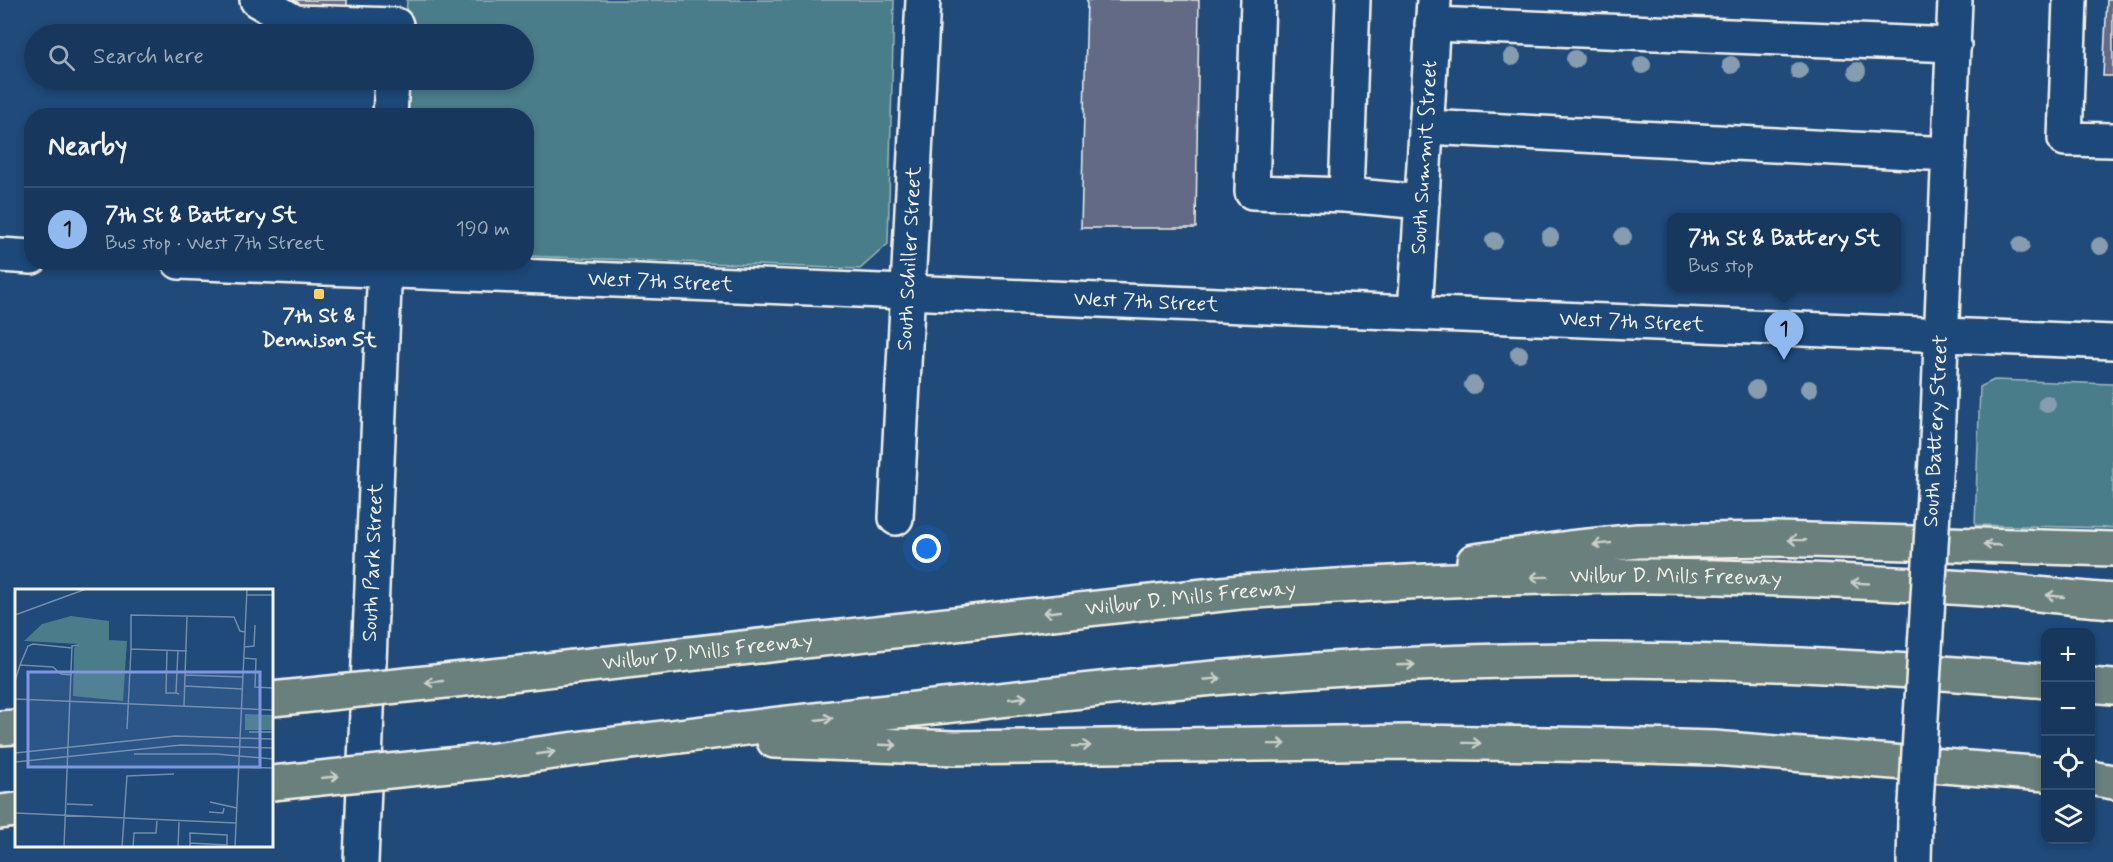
<!DOCTYPE html>
<meta charset="utf-8">
<style>
body{margin:0;font-family:Mynerve,sans-serif;background:#203f62;color:#f1f3f6}
.controls{position:absolute;right:18px;bottom:18px;display:grid;overflow:hidden;border-radius:12px;box-shadow:0 3px 9px #0003}
.controls button{width:54px;height:54px;display:grid;place-items:center;padding:0;border:0;border-bottom:2px solid #365272;background:#17385c;color:#f1f3f6;font:30px sans-serif}
.you{position:absolute;left:927px;top:549px;width:21px;height:21px;margin:-15px;border:4px solid #fff;border-radius:50%;background:#1a73e8;box-shadow:0 0 0 9px #1a73e833}
.badge{display:grid;place-items:center;width:39px;height:39px;border-radius:50%;background:#90b9f0;color:#111;font-size:20px;font-weight:700}
.pin{position:absolute;translate:-50% -50px;filter:drop-shadow(0 2px 3px #0008)}
.pin::after{content:'';position:absolute;top:32px;width:21px;height:18px;background:inherit;clip-path:polygon(0 0,100% 0,50% 100%)}
.popup{position:absolute;left:1667px;top:213px;width:234px;height:78px;box-sizing:border-box;display:grid;place-content:center;border-radius:12px;background:#17385c;filter:drop-shadow(0 2px 4px #0005);font-size:20px;white-space:nowrap;color:#9eacbb}
.popup b{font-size:22px;color:#f1f3f6}
.popup::after{content:'';position:absolute;left:50%;top:100%;margin-left:-12px;border:12px solid transparent;border-top-color:#17385c}
.list{margin:0;padding:0;list-style:none}
h2{display:flex;justify-content:space-between;align-items:center;height:78px;margin:0;padding:0 24px;font-size:26px}
h2 small{font-size:20px;font-weight:400;color:#9eacbb}
.list li{display:grid;grid-template-columns:39px 1fr auto;gap:18px;align-items:center;box-sizing:border-box;height:84px;padding:0 24px;border-top:2px solid #365272}
.list b{display:block;font-size:22px;white-space:nowrap}
.list p{margin:0;font-size:20px;white-space:nowrap;color:#9eacbb}
.list em{font-size:20px;font-style:normal;color:#9eacbb}
.icon{flex:none;width:33px;height:33px;fill:none;stroke:currentColor;stroke-width:2;stroke-linecap:round;stroke-linejoin:round}
.map{position:relative;flex:none;width:2113px;height:862px;overflow:hidden}
.search{position:absolute;background:#17385c;box-shadow:0 3px 9px #0003;left:24px;top:24px;width:510px;height:66px;display:flex;align-items:center;gap:15px;box-sizing:border-box;padding:0 21px;border-radius:33px;color:#9eacbb;font-size:22px}
.panel{position:absolute;background:#17385c;box-shadow:0 3px 9px #0003;left:24px;top:108px;width:510px;height:162px;border-radius:24px}
.map>svg:first-child{display:block}
.green{fill:#4a7d89;stroke:#9fb7b8;stroke-width:1.5}
.building{fill:#626a85;stroke:#f4f1e8;stroke-width:1.5}
.lines{fill:none;stroke-linecap:round;stroke-linejoin:round}
.minor-casing{stroke:#f4f1e8;stroke-width:38}
.highway-casing{stroke:#f4f1e8;stroke-width:38}
.minor{stroke:#1f4a7a;stroke-width:33}
.highway{stroke:#6a807c;stroke-width:33}
.minor-bridge-casing{stroke:#f4f1e8;stroke-width:38;stroke-linecap:butt}
.highway-bridge-casing{stroke:#f4f1e8;stroke-width:38;stroke-linecap:butt}
.minor-bridge{stroke:#1f4a7a;stroke-width:33}
.highway-bridge{stroke:#6a807c;stroke-width:33}
.tree{fill:#869caf}
.oneway{stroke:#cbcfc8}
.poi-dot{fill:#ffd166;stroke:#1f4a7a;stroke-width:2}
.labels{text-anchor:middle;dominant-baseline:central;stroke-width:5;stroke-linejoin:round;paint-order:stroke}
.street-label{font-size:21px;fill:#f4f1e8;stroke:#1f4a7a}
.poi-label{font-size:21px;font-weight:bold;fill:#f4f1e8;stroke:#1f4a7a}
.inset-road{fill:none;stroke:#748da6;stroke-width:1.5}
.view{fill:#7e97df;fill-opacity:0.15;stroke:#7e97df;stroke-width:3}
.inset-edge{fill:none;stroke:#f4f1e8;stroke-width:3}
</style>
<div class="map">
<svg width="2113" height="862" viewBox="0 0 2113 862">
<rect width="100%" height="100%" fill="#1f4a7a"/>
<filter id="ink" filterUnits="userSpaceOnUse"><feTurbulence type="fractalNoise" baseFrequency=".0167" numOctaves="2"/><feDisplacementMap in="SourceGraphic" scale="12" xChannelSelector="R" yChannelSelector="G"/><feConvolveMatrix kernelMatrix="1 2 1 2 8 2 1 2 1" color-interpolation-filters="sRGB"/></filter>
<g filter="url(#ink)">
<path class="green" d="M407 0H894L888 244 860 269 527 256 526 116H402L403 80H524V34H405Z
M1994 380 2113 384V528L1975 525 1980 387Z"/>
<path class="building" d="M284 0H347V9L284 7Z
M1087 0H1199L1196 228H1081Z
M2107 0H2113V76H2103Z"/>
<g class="lines">
<defs>
<g id="minor">
<path d="M257 0 295 22 396 25"/>
<path d="M1258 0 1252 192 1346 195"/>
<path d="M1353 0 1346 195 1422 202"/>
<path d="M2070 0 2065 139 2113 140"/>
<path d="M1432 24 1954 45"/>
<path d="M390 116 392 80"/>
<path d="M1426 127 1949 154"/>
<path d="M0 255 32 257"/>
<path id="s1" d="M179 262 2113 342"/>
<path id="s2" d="M1415 313 1434 0"/>
<path d="M1937 442 1955 0"/>
<path id="s3" d="M896 518 923 0"/>
<path id="s4" d="M361 862 385 262"/>
<path d="M1914 862 1915 821"/>
</g>
<g id="highway">
<path d="M1474 561 1569 548 1638 541 1775 539 2113 549"/>
<path id="s5" d="M493 676 1240 592C1377 583 1514 575 1652 576 1762 577 1872 582 1982 589 2026 592 2069 598 2113 601"/>
<path d="M2090 685 2113 687"/>
<path d="M0 728 16 727"/>
<path d="M774 741 955 748 1409 742 1609 745 1714 748 2046 774"/>
<path d="M488 761C649 738 810 720 972 703 1149 683 1326 665 1504 661 1685 657 1866 666 2046 681"/>
<path d="M2090 778 2113 782"/>
<path d="M0 812 16 810"/>
</g>
</defs>
<use href="#minor" class="minor-casing"/>
<use href="#highway" class="highway-casing"/>
<use href="#minor" class="minor"/>
<use href="#highway" class="highway"/>
<defs>
<path id="minor-bridge" d="M1915 821 1937 442"/>
<path id="highway-bridge" d="M272 699 493 676
M272 783 488 761"/>
</defs>
<use href="#minor-bridge" class="minor-bridge-casing"/>
<use href="#highway-bridge" class="highway-bridge-casing"/>
<use href="#minor-bridge" class="minor-bridge"/>
<use href="#highway-bridge" class="highway-bridge"/>
</g>
<g class="tree">
<circle cx="1512" cy="57" r="9"/>
<circle cx="1575" cy="59" r="9"/>
<circle cx="1642" cy="65" r="9"/>
<circle cx="1731" cy="65" r="9"/>
<circle cx="1799" cy="71" r="9"/>
<circle cx="1857" cy="71" r="9"/>
<circle cx="1550" cy="237" r="9"/>
<circle cx="1623" cy="237" r="9"/>
<circle cx="1494" cy="241" r="9"/>
<circle cx="2021" cy="245" r="9"/>
<circle cx="2100" cy="246" r="9"/>
<circle cx="1519" cy="354" r="9"/>
<circle cx="1473" cy="385" r="9"/>
<circle cx="1756" cy="389" r="9"/>
<circle cx="1809" cy="389" r="9"/>
<circle cx="2047" cy="404" r="9"/>
</g>
<defs><path id="oneway-shaft" d="M-6 0H5M1.5-3L5.5 0L1.5 3" fill="none" stroke-width="1.6" stroke-linecap="round" stroke-linejoin="round" transform="scale(1.5)"/></defs>
<g class="oneway">
<use href="#oneway-shaft" transform="translate(1797 540) rotate(-179)"/>
<use href="#oneway-shaft" transform="translate(1602 544) rotate(174)"/>
<use href="#oneway-shaft" transform="translate(1992 545) rotate(-178)"/>
<use href="#oneway-shaft" transform="translate(1539 577) rotate(179)"/>
<use href="#oneway-shaft" transform="translate(1860 583) rotate(-177)"/>
<use href="#oneway-shaft" transform="translate(2055 596) rotate(-174)"/>
<use href="#oneway-shaft" transform="translate(1052 612) rotate(174)"/>
<use href="#oneway-shaft" transform="translate(1406 665) rotate(-2)"/>
<use href="#oneway-shaft" transform="translate(1212 679) rotate(-5)"/>
<use href="#oneway-shaft" transform="translate(434 682) rotate(174)"/>
<use href="#oneway-shaft" transform="translate(1018 698) rotate(-6)"/>
<use href="#oneway-shaft" transform="translate(824 719) rotate(-6)"/>
<use href="#oneway-shaft" transform="translate(1472 743) rotate(1)"/>
<use href="#oneway-shaft" transform="translate(1277 744) rotate(-1)"/>
<use href="#oneway-shaft" transform="translate(888 745) rotate(2)"/>
<use href="#oneway-shaft" transform="translate(1082 746) rotate(-1)"/>
<use href="#oneway-shaft" transform="translate(546 753) rotate(-8)"/>
<use href="#oneway-shaft" transform="translate(330 777) rotate(-6)"/>
</g>
</g>
<rect class="poi-dot" x="313" y="288" width="12" height="12" rx="3"/>
<g class="labels">
<g class="street-label">
<text stroke="none"><textPath href="#s2" startOffset="156">South Summit Street</textPath></text>
<text stroke="none"><textPath href="#s3" startOffset="260">South Schiller Street</textPath></text>
<text stroke="none"><textPath href="#s1" startOffset="482">West 7th Street</textPath></text>
<text stroke="none"><textPath href="#s1" startOffset="968">West 7th Street</textPath></text>
<text stroke="none"><textPath href="#s1" startOffset="1454">West 7th Street</textPath></text>
<text transform="translate(1936 431) rotate(-87)">South Battery Street</text>
<text stroke="none"><textPath href="#s4" startOffset="300">South Park Street</textPath></text>
<text stroke="none"><textPath href="#s5" startOffset="1188">Wilbur D. Mills Freeway</textPath></text>
<text stroke="none"><textPath href="#s5" startOffset="702">Wilbur D. Mills Freeway</textPath></text>
<text stroke="none"><textPath href="#s5" startOffset="216">Wilbur D. Mills Freeway</textPath></text>
</g>
<g class="poi-label">
<text x="319" y="316">7th St &amp;<tspan x="319" dy="24">Dennison St</tspan></text>
</g>
</g>
<g transform="translate(15 589)">
<rect width="258" height="258" fill="#1f4a7a"/>
<path d="M56 27 94 32V51L112 52 108 112 58 107 59 59 64 55 9 52 27 35ZM230 125 258 126V141H230Z" fill="#4a7d89"/>
<path class="inset-road" d="M231 6H258M0 26 71 0M229 58 239 57 240 36M152 61 151 104H161M163 61 161 104 164 105M172 62 116 60V26L219 28 225 42 230 43M228 69 241 70 240 98 258 99M5 76 13 57 18 55 57 59M170 86 228 88M0 92 5 76 38 78 46 85 57 86M170 97 227 100M0 110 258 121M169 117 172 27M112 140 116 60M234 143H258M0 164 160 147 258 150M119 165H201L258 170M0 173 166 156 258 159M223 178 258 179M195 213 222 219M52 215 78 216M194 223 208 224 209 219M0 224 221 234M49 258 57 57 64 56M107 258 112 187 159 185M118 258 119 244H141L142 232M163 258 164 233M175 258V244L212 246V256L175 254M220 258 232 0"/>
<path class="view" d="M13 83H245V178H13Z"/>
<rect width="258" height="258" class="inset-edge"/>
</g>
</svg>
<div class="controls">
<button>+</button>
<button>−</button>
<button><svg class="icon" aria-label="locate" viewBox="0 0 24 24"><circle cx="12" cy="12" r="6"/><path d="M12 2v4M12 18v4M2 12h4M18 12h4"/></svg></button>
<button><svg class="icon" aria-label="layers" viewBox="0 0 24 24"><path d="M12 4l9 5-9 5-9-5zM3 14l9 5 9-5"/></svg></button>
</div>
<div class="you"></div>
<div class="pin badge" style="left:1784px;top:360px">1</div>
<div class="popup"><b>7th St &amp; Battery St</b>Bus stop</div>
<div class="search"><svg class="icon" aria-label="search" viewBox="0 0 24 24"><circle cx="10" cy="10" r="6"/><path d="M15 15l6 6"/></svg>Search here</div>
<section class="panel">
<h2>Nearby<small></small></h2>
<ul class="list">
<li><span class="badge">1</span><div><b>7th St &amp; Battery St</b><p>Bus stop · West 7th Street</p></div><em>190 m</em></li>
</ul>
</section>
</div>
